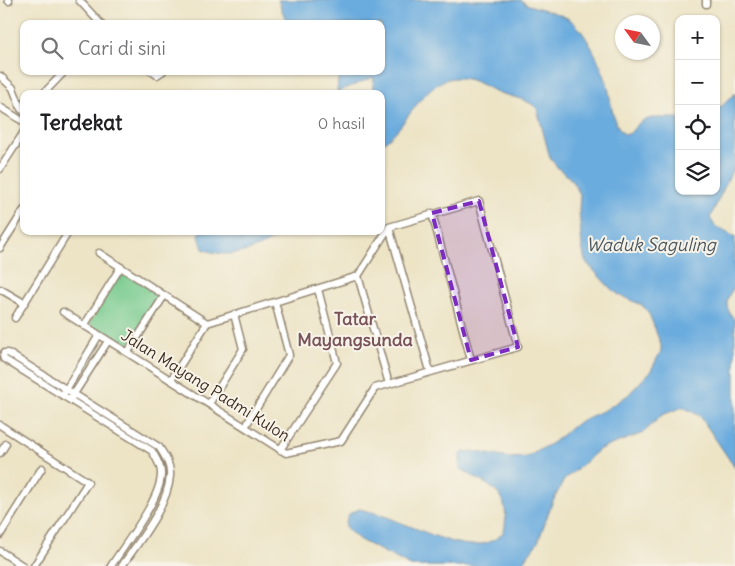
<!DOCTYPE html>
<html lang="id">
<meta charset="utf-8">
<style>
body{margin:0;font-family:Delius,sans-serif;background:#f6f6f6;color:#202124}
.controls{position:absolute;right:15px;top:15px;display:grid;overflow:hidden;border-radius:10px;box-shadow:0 1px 4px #0004}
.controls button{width:45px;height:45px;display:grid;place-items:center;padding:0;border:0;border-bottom:1px solid #e0e0e0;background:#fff;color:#202124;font:25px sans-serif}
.compass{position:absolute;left:615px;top:15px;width:45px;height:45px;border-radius:50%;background:#fff;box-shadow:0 1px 4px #0004;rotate:303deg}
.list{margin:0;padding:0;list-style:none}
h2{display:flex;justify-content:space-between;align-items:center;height:65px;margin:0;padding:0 20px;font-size:21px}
h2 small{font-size:16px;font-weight:400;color:#757577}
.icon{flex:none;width:28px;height:28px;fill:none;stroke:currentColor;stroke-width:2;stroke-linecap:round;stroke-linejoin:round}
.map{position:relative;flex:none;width:735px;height:566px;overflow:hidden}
.search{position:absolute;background:#fff;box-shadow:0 1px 4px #0004;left:20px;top:20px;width:365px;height:55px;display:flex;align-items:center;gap:12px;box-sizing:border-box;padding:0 18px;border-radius:10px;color:#757577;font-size:19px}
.panel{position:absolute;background:#fff;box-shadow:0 1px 4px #0004;left:20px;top:90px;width:365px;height:145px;border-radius:10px}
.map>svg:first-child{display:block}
.green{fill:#76ca8d;stroke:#587a56}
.water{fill:#6aacde;stroke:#526b7e}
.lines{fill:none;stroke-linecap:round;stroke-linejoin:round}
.minor-casing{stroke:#948772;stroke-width:9}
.minor{stroke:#fff;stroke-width:6}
.marked{fill:#7b2cbf;fill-opacity:0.2;stroke:#7b2cbf;stroke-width:4;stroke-dasharray:10 6;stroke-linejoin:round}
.labels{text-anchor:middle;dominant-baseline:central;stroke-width:4;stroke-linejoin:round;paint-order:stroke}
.street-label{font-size:16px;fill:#3b2a1e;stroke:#f7f3e8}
.water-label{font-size:18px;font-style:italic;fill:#4b5861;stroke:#f7f3e8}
.neighbourhood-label{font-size:18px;font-weight:bold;fill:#78535a;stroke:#f7f3e8}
</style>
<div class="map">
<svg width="735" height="566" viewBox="0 0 735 566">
<rect width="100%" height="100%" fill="#f7f3e8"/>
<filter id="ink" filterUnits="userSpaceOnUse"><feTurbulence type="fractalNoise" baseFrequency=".02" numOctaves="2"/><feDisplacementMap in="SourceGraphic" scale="10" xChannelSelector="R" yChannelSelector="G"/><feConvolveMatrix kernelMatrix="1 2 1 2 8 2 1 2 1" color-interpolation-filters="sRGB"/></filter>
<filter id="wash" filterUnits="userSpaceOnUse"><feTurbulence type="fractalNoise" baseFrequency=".0096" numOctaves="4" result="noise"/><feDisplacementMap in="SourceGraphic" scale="20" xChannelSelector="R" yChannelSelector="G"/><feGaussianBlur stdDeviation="1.12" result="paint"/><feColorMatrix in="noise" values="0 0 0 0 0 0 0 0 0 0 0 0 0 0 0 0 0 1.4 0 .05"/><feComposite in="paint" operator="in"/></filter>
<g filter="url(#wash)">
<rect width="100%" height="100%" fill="#ede4c6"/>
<path class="green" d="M121 271 160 295 127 348 89 324Z"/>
<path class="water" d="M278 0H521L526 4C540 9 557 12 569 19 586 29 606 74 609 92 612 107 612 123 624 134H629L640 122 651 118H679V191H716V108L722 106 735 93V164L710 218 715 226 735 237V287C724 299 725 309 735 320V468L700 416 683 407 662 415 643 433 600 449 564 480 552 503 538 542 520 566H411L360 540 348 530 346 527V521L349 514 359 509C373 512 386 516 399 522 419 529 451 545 472 545 484 545 504 539 505 526 510 488 485 486 460 468V455L464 452 472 451 509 458 527 457 552 443 580 421 605 410 628 395 650 372 661 351V345L652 321 648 312 642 305 621 296 611 289 585 261 582 247 579 210 580 194 570 178 558 168 550 158 537 108C526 98 509 97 495 91 486 87 477 81 467 79 424 69 412 126 381 144V94H372L374 77 337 92 339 71H381V24H289L285 18Z
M200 231H288C260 247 236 262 203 249L199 236Z"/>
</g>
<g filter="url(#ink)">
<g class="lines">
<defs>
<path id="minor" d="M8 0 9 1
M79 0 101 24
M706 4V0
M151 71 157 75 163 71
M0 76 13 88 21 109 24 111
M43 94 65 71
M0 107 24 122
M0 169 24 132
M432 213 471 360
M389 227 430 371
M0 248 24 210
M358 276 389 384
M0 289 24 303
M63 312 286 453 341 441 375 388 518 347 479 201 389 227 358 276 207 323 99 253
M15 318 69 231
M84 326 120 268
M128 352 164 296
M171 380 207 323
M64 393 99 335
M72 397 108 341
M209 404 243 349 234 314
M0 425 88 482 34 566
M245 427 289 355 275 302
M280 450 337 363 318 289
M0 453 6 444
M0 535 42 468
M0 551 23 566
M111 566C125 544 162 498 161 473 161 465 156 458 152 451L4 359 3 356 4 353H8L159 447C165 456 171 465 170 476 168 506 139 541 122 566"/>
</defs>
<use href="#minor" class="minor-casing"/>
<use href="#minor" class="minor"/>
</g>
</g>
<path class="marked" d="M479 201 518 347 471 360 432 213Z"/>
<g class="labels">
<g class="street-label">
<text transform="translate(206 385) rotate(32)">Jalan Mayang Padmi Kulon</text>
</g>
<g class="water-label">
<text x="651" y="244">Waduk Saguling</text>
</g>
<g class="neighbourhood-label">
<text x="355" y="318">Tatar<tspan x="355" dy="21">Mayangsunda</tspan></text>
</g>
</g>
</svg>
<div class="controls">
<button>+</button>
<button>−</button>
<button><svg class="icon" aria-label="locate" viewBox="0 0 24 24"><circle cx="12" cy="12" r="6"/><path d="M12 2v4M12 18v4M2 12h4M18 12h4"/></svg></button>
<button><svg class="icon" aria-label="layers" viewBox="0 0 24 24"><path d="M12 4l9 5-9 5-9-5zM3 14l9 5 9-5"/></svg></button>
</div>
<svg class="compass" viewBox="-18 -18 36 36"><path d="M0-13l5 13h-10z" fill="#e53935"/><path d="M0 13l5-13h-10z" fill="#757577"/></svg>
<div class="search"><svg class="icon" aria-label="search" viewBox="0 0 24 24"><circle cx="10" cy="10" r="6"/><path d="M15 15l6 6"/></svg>Cari di sini</div>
<section class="panel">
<h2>Terdekat<small>0 hasil</small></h2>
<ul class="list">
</ul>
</section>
</div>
